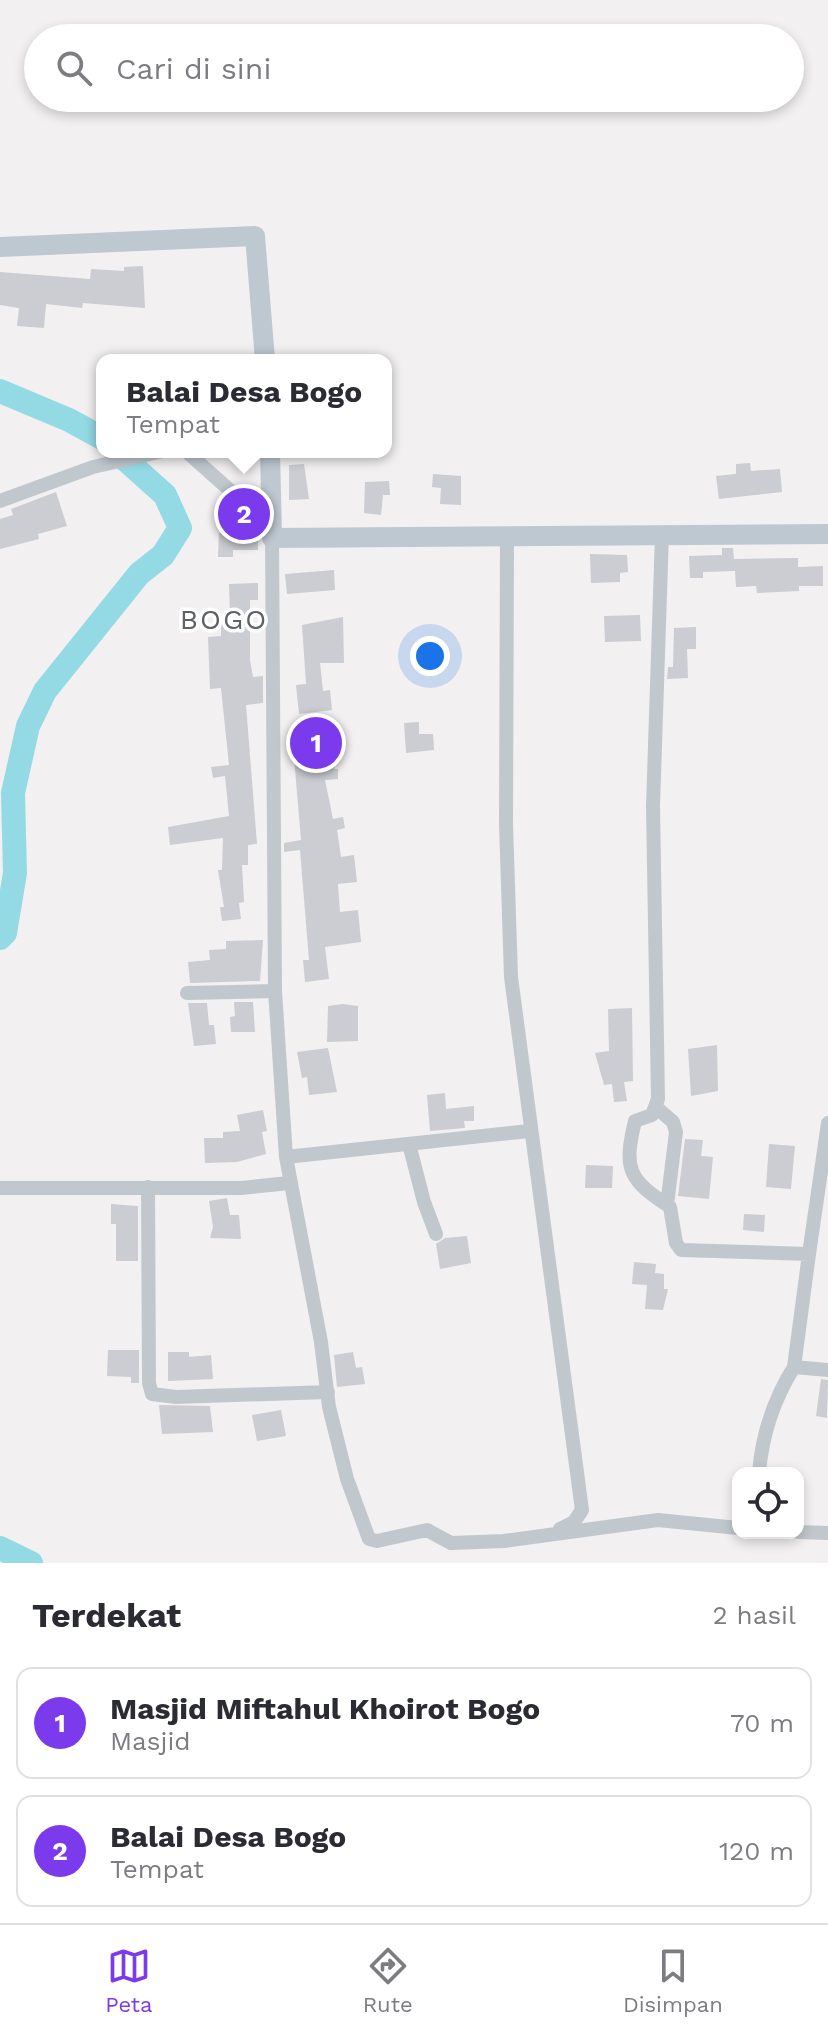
<!DOCTYPE html>
<html lang="id">
<style>
body{margin:0;font-family:"Work Sans",sans-serif;background:#f2f2f3;color:#2b2b33}
.controls{position:absolute;right:24px;bottom:24px;display:grid;overflow:hidden;border-radius:16px;box-shadow:0 4px 12px #0003}
.controls button{width:72px;height:72px;display:grid;place-items:center;padding:0;border:0;border-bottom:2px solid #e1e1e2;background:#fff;color:#2b2b33;font:40px sans-serif}
.you{position:absolute;left:430px;top:656px;width:28px;height:28px;margin:-20px;border:6px solid #fff;border-radius:50%;background:#1a73e8;box-shadow:0 0 0 12px #1a73e833}
.badge{display:grid;place-items:center;width:52px;height:52px;border-radius:50%;background:#7c3aed;color:#fff;font-size:26px;font-weight:700}
.pin{position:absolute;translate:-50% -50%;border:4px solid #fff;box-shadow:0 2px 8px #0006}
.popup{position:absolute;left:96px;top:354px;width:296px;height:104px;box-sizing:border-box;display:grid;place-content:center;border-radius:16px;background:#fff;filter:drop-shadow(0 2px 6px #0005);font-size:26px;white-space:nowrap;color:#7c7c81}
.popup b{font-size:30px;color:#2b2b33}
.popup::after{content:'';position:absolute;left:50%;top:100%;margin-left:-16px;border:16px solid transparent;border-top-color:#fff}
.list{margin:0;padding:0;list-style:none}
h2{display:flex;justify-content:space-between;align-items:center;height:104px;margin:0;padding:0 32px;font-size:34px}
h2 small{font-size:26px;font-weight:400;color:#7c7c81}
.list li{display:grid;grid-template-columns:52px 1fr auto;gap:24px;align-items:center;box-sizing:border-box;height:112px;margin:0 16px 16px;padding:0 16px;border:2px solid #e1e1e2;border-radius:16px}
.list b{display:block;font-size:30px;white-space:nowrap}
.list p{margin:0;font-size:26px;white-space:nowrap;color:#7c7c81}
.list em{font-size:26px;font-style:normal;color:#7c7c81}
.icon{flex:none;width:44px;height:44px;fill:none;stroke:currentColor;stroke-width:2;stroke-linecap:round;stroke-linejoin:round}
.map{position:relative;flex:none;width:828px;height:1563px;overflow:hidden}
.search{position:absolute;background:#fff;box-shadow:0 4px 12px #0003;left:24px;right:24px;top:24px;height:88px;display:flex;align-items:center;gap:20px;box-sizing:border-box;padding:0 28px;border-radius:44px;color:#7c7c81;font-size:30px}
.sheet{height:360px;background:#fff}
nav{display:flex;justify-content:space-around;align-items:center;box-sizing:border-box;height:112px;border-top:2px solid #e1e1e2;background:#fff;font-size:22px;color:#7c7c81}
nav a{display:grid;justify-items:center;gap:4px}
nav .on{color:#7c3aed}
.map>svg:first-child{display:block}
.lines{fill:none;stroke-linecap:round;stroke-linejoin:round}
.river{stroke:#94dae5;stroke-width:24}
.building{fill:#cbcdd2}
.street{stroke:#c0c8ce;stroke-width:14}
.secondary{stroke:#bec8d0;stroke-width:20}
.labels{text-anchor:middle;dominant-baseline:central;stroke-width:7;stroke-linejoin:round;paint-order:stroke}
.quarter-label{font-size:28px;letter-spacing:2px;fill:#5d6164;stroke:#fff}
</style>
<div class="map">
<svg width="828" height="1563" viewBox="0 0 828 1563">
<rect width="100%" height="100%" fill="#f2f0f1"/>
<g class="lines">
<path class="river" d="M0 391 69 420 102 438
M0 938 5 933 15 873 13 793 28 726 45 691 139 574 163 555 180 528 165 495 117 452
M0 1548 31 1563"/>
</g>
<path class="building" d="M143 266 145 308 83 303 82 308 46 304 44 328 17 326 19 308 0 305V272L90 279 91 269 124 271V267Z
M750 463 751 471 780 469 782 492 719 499 716 476 736 474V464Z
M304 464 309 499 289 500V465Z
M433 474 461 476V505L440 504 441 488 432 487Z
M389 481 390 495H383L381 515 364 513 365 482Z
M56 492 67 526 38 534 39 539 0 549V519L13 515 11 509Z
M230 505 258 509V550H233V557H218L219 533 230 534Z
M722 548H733L734 559 798 558V567L823 566V586H799V591L757 593 756 586 736 587 735 571 703 572V578H690L689 556 722 555Z
M590 554 627 555 628 572 620 573V582L591 583Z
M334 570 335 590 287 594 285 574Z
M258 583V600H250V660L253 677 263 676V703L246 705 257 844 248 845V865H242L244 902 239 903 241 919 222 921 220 907H224L218 870H222L223 838 170 845 168 827 229 816 225 776 213 778 211 767 229 765 221 688 210 689 208 637 221 636V615H230L229 584Z
M640 615 641 641 605 642 604 616Z
M343 617 344 663H320L323 691 330 690 332 710 299 714 296 685 306 684 302 625Z
M696 627V649H687L688 678 667 679 668 667H673L674 628Z
M419 722V734H433L434 750 406 753 404 723Z
M298 724 338 728 334 769H338V779L325 780 333 819 343 817 345 828 337 830 341 857 354 855 357 882 338 884 340 912 358 910 361 942 325 947 329 979 305 982 303 960H309L300 850 284 852V843L301 840 294 757Z
M263 940 260 981 190 983 188 962 210 960 209 950 226 949V941Z
M234 1002H253L255 1032H231L230 1017 235 1016Z
M188 1003H207L209 1025H214L216 1044 194 1046Z
M343 1004 358 1006V1041L327 1042 328 1006Z
M632 1008 633 1081 624 1082 627 1101 614 1102 612 1084 604 1085 595 1053 609 1051 608 1009Z
M717 1045 718 1091 691 1096 688 1049Z
M328 1048 337 1092 309 1095 307 1077 302 1078 297 1052Z
M445 1093 446 1109 474 1106V1121H464L465 1128 430 1131 427 1095Z
M263 1110 267 1131 262 1132 266 1154 237 1162 205 1163 204 1138H223V1132L240 1131 237 1115Z
M685 1139 703 1140 701 1156 713 1157 709 1199 678 1196Z
M769 1144 795 1146 791 1189 766 1187Z
M586 1165 613 1166 612 1188H585Z
M227 1198 230 1215H239L241 1239 210 1238 213 1227 209 1201Z
M111 1204 138 1206V1261H116V1224H111Z
M744 1214 765 1215 764 1232 743 1230Z
M467 1236 471 1263 440 1269 436 1244 445 1238Z
M634 1262 656 1264 655 1273 664 1274V1289H668L663 1310 645 1309 647 1285 632 1284Z
M108 1350H139V1383H131V1377L107 1376Z
M168 1352H189V1357L211 1355 213 1379 168 1381Z
M353 1352 356 1368 362 1367 365 1384 337 1387 334 1355Z
M821 1379 828 1380 827 1418 816 1416Z
M159 1405 210 1406 213 1432 162 1434Z
M281 1410 286 1436 257 1441 252 1415Z"/>
<g class="lines">
<path class="street" d="M187 452 233 493 272 502
M0 501 93 467 159 452
M662 534 653 806 658 1099 652 1115 635 1121C623 1170 629 1180 670 1207L676 1243 681 1250 809 1254 828 1123
M507 535 506 824 511 977 582 1510 574 1522 560 1529
M272 538 275 991 286 1157 321 1342 329 1407 347 1479 369 1539 377 1541 427 1530 451 1543 504 1541 658 1520 738 1528
M187 993 275 991
M657 1108 673 1122 676 1132 667 1205
M409 1144 424 1202 436 1234
M286 1157 529 1131
M148 1187 149 1383 152 1394 176 1397 328 1392
M0 1188H241L289 1183
M809 1254 794 1367 828 1370
M759 1473C762 1435 774 1399 794 1367
M798 1532 828 1533"/>
<path class="secondary" d="M0 247 255 236 265 360
M270 452 272 538 828 534"/>
</g>
<g class="labels">
<g class="quarter-label">
<text x="224" y="619">BOGO</text>
</g>
</g>
</svg>
<div class="controls">
<button><svg class="icon" aria-label="locate" viewBox="0 0 24 24"><circle cx="12" cy="12" r="6"/><path d="M12 2v4M12 18v4M2 12h4M18 12h4"/></svg></button>
</div>
<div class="you"></div>
<div class="pin badge" style="left:316px;top:743px">1</div>
<div class="pin badge" style="left:244px;top:514px">2</div>
<div class="popup"><b>Balai Desa Bogo</b>Tempat</div>
<div class="search"><svg class="icon" aria-label="search" viewBox="0 0 24 24"><circle cx="10" cy="10" r="6"/><path d="M15 15l6 6"/></svg>Cari di sini</div>
</div>
<section class="sheet">
<h2>Terdekat<small>2 hasil</small></h2>
<ul class="list">
<li><span class="badge">1</span><div><b>Masjid Miftahul Khoirot Bogo</b><p>Masjid</p></div><em>70 m</em></li>
<li><span class="badge">2</span><div><b>Balai Desa Bogo</b><p>Tempat</p></div><em>120 m</em></li>
</ul>
</section>
<nav>
<a class="on"><svg class="icon" aria-label="map" viewBox="0 0 24 24"><path d="M3 6l6-2 6 2 6-2v14l-6 2-6-2-6 2zM9 4v14M15 6v14"/></svg>Peta</a>
<a><svg class="icon" aria-label="directions" viewBox="0 0 24 24"><path d="M12 3l9 9-9 9-9-9zM9 14v-3h6M13 9l2 2-2 2"/></svg>Rute</a>
<a><svg class="icon" aria-label="saved" viewBox="0 0 24 24"><path d="M7 4h10v16l-5-4-5 4z"/></svg>Disimpan</a>
</nav>
